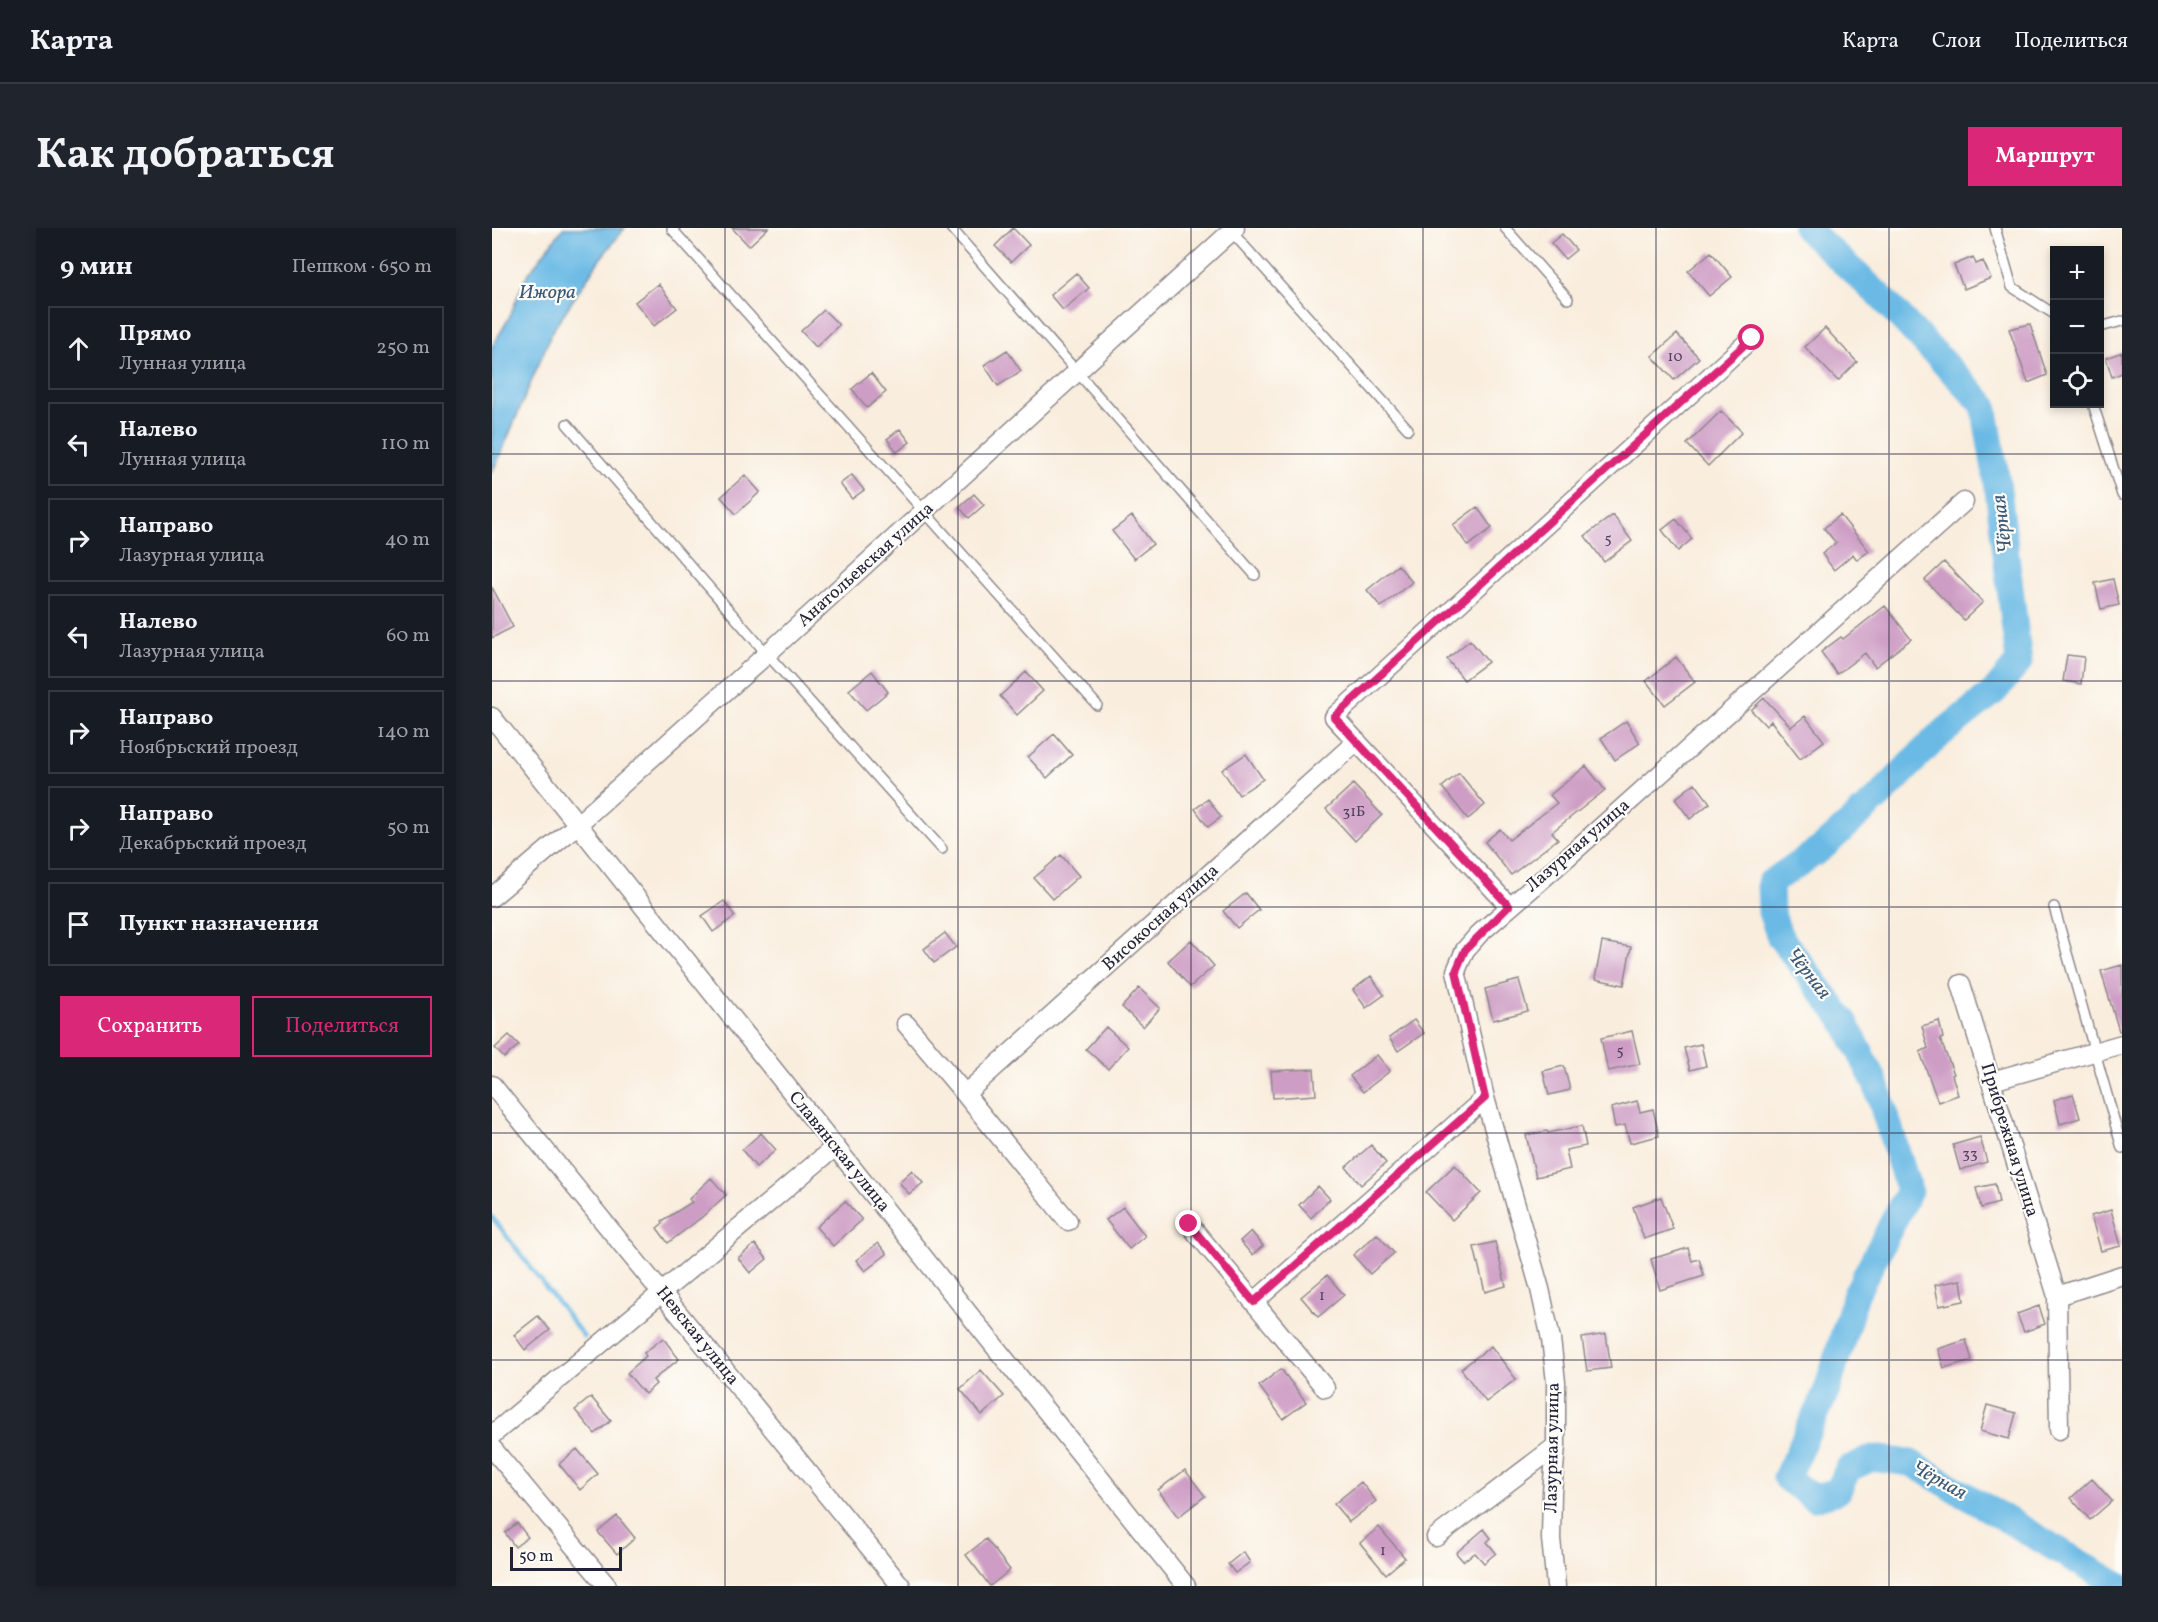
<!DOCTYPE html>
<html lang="ru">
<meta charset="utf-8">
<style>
body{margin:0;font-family:Vollkorn,serif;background:#20242c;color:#f1f3f6}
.controls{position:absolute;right:18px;top:18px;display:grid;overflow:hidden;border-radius:0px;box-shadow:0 3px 9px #0003}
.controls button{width:54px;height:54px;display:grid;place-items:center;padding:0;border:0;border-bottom:2px solid #363941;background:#171b24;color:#f1f3f6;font:30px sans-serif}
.scale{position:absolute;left:18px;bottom:15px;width:112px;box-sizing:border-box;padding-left:6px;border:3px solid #22223b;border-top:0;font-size:16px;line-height:21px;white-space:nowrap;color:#22223b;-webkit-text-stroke:4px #fdfcf7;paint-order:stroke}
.stop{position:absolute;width:18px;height:18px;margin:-14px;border:4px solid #db2777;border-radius:50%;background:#fff}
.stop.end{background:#db2777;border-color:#fff;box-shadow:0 2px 6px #0008}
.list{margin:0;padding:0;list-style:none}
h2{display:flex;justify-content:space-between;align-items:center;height:78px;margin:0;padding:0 24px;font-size:26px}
h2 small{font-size:20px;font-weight:400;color:#9ea1a6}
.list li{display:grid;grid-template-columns:39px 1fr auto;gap:18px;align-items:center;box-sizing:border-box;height:84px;margin:0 12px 12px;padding:0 12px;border:2px solid #363941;border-radius:0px}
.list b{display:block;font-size:22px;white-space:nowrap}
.list p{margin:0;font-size:20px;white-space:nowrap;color:#9ea1a6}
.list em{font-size:20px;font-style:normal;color:#9ea1a6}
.actions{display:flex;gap:12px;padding:18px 24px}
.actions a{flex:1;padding:14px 0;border:2px solid #db2777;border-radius:0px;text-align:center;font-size:21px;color:#db2777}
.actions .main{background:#db2777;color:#fff}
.icon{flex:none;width:33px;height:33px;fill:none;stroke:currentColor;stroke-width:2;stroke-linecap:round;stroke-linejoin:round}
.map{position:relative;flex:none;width:1630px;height:1358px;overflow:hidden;border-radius:0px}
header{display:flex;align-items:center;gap:36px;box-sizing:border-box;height:84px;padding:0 30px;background:#171b24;border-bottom:2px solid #363941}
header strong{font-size:28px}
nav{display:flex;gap:33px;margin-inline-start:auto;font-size:21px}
.intro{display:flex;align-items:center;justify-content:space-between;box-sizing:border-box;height:144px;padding:0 36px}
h1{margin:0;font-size:42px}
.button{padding:15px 27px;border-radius:0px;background:#db2777;color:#fff;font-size:21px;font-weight:700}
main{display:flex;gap:36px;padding:0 36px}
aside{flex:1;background:#171b24;border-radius:0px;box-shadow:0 3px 9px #0003}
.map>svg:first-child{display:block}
.water{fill:#6abae5;stroke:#466e90;stroke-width:1.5}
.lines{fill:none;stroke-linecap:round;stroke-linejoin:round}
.stream{stroke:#6abae5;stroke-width:4.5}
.river{stroke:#6abae5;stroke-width:27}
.building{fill:#ce9dc5}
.lane-casing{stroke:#8e888c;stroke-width:12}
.street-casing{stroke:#8e888c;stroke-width:21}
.lane{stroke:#fff;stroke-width:9}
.street{stroke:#fff;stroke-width:18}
.route{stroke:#db2777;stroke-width:8}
.grid{fill:none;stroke:#22223b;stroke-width:1.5;stroke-opacity:0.55}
.labels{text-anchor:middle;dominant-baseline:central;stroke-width:4.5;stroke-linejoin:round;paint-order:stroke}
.number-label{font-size:15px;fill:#4d415e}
.street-label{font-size:18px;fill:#22223b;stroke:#fdfcf7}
.water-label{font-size:20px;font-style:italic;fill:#3b5776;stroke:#fdfcf7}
</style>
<header>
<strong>Карта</strong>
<nav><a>Карта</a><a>Слои</a><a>Поделиться</a></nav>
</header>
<div class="intro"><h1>Как добраться</h1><a class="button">Маршрут</a></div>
<main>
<aside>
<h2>9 мин<small>Пешком · 650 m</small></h2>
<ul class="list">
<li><svg class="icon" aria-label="ahead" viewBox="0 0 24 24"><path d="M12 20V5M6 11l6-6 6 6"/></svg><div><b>Прямо</b><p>Лунная улица</p></div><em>250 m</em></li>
<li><svg class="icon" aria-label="left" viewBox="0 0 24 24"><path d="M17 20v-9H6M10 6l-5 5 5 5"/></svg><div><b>Налево</b><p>Лунная улица</p></div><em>110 m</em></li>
<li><svg class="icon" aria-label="right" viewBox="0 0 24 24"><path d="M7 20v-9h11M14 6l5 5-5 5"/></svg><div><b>Направо</b><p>Лазурная улица</p></div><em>40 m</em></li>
<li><svg class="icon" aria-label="left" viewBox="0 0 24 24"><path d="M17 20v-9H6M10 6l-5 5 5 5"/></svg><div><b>Налево</b><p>Лазурная улица</p></div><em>60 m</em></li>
<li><svg class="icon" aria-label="right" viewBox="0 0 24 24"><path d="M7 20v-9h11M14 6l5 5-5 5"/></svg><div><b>Направо</b><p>Ноябрьский проезд</p></div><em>140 m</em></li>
<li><svg class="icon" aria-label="right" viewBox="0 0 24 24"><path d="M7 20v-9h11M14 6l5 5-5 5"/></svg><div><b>Направо</b><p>Декабрьский проезд</p></div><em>50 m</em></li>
<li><svg class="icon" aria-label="arrive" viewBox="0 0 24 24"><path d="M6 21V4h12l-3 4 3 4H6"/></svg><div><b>Пункт назначения</b></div></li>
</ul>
<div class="actions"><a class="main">Сохранить</a><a>Поделиться</a></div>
</aside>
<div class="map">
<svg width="1630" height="1358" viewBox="0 0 1630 1358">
<rect width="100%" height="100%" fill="#fdfcf7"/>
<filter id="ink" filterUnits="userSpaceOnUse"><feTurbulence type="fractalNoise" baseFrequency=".0167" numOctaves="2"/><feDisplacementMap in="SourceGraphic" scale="12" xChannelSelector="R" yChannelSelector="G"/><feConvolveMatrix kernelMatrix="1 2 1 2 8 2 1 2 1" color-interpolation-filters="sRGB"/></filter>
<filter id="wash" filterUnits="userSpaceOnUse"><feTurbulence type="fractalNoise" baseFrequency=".008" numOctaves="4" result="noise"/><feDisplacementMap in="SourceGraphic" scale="24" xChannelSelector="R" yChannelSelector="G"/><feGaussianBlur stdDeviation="1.35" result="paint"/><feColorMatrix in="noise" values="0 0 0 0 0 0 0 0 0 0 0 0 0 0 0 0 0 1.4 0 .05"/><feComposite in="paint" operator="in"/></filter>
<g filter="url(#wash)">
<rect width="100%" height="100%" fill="#f9eddd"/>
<path class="water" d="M71 0H133L108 31 61 102 5 235 0 243V119L17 90 33 50Z"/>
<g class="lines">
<path class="stream" d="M0 989 92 1109"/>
<path class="river" d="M1314 0 1388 68 1492 177 1505 253 1527 434 1503 463 1444 510 1388 568 1330 620 1278 655 1279 684 1288 709 1353 794 1384 856 1417 963 1364 1066 1335 1162 1294 1250 1322 1270 1346 1263 1356 1241 1380 1230 1419 1235 1627 1358"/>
</g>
<g id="blocks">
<path class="building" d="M240 0H276L257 18Z
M521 0 537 17 519 34 503 18Z
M1070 6 1084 22 1073 31 1059 15Z
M1219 24 1240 49 1217 68 1196 43Z
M1481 29 1484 36 1491 33 1499 50 1472 61 1462 37Z
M584 45 597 60 571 82 558 67Z
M166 56 185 80 162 98 143 74Z
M332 82 347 97 324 119 309 103Z
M1538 96 1555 147 1536 155 1517 101Z
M1333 100 1365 134 1346 153 1313 119Z
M1185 106 1207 130 1182 152 1160 128Z
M515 122 529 143 506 158 492 137Z
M1630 124V145L1620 149 1614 130Z
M379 145 394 164 375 180 360 161Z
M1229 183 1250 204 1216 238 1195 216Z
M408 201 418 214 405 224 395 211Z
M253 247 268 264 244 286 229 269Z
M360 247 372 262 360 271 348 256Z
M482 266 492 277 477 290 467 279Z
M985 279 1000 300 976 318 961 297Z
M1121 287 1140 313 1112 334 1093 308Z
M1348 287 1377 323 1365 332 1361 326 1342 342 1330 326 1344 315 1332 300Z
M640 288 661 316 642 331 620 303Z
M1184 291 1200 311 1186 323 1170 302Z
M1452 334 1491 374 1472 392 1433 352Z
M906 337 920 354 889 379 875 362Z
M1621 351 1627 377 1609 381 1603 355Z
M0 359 21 399 0 410Z
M1393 378 1419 411 1383 439 1373 425 1345 446 1329 424 1349 409 1351 411Z
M978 412 996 434 972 452 955 431Z
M1575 427 1592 429 1589 456 1571 453Z
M1184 429 1203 454 1173 477 1154 453Z
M380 443 396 464 374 482 357 462Z
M534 444 551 463 525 487 508 468Z
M1272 470 1299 499 1313 488 1332 513 1308 531 1279 493 1274 498 1259 482Z
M1134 493 1148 515 1123 532 1109 510Z
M562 506 580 527 555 550 536 529Z
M754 526 771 551 747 567 730 542Z
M1094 538 1113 562 1060 604 1066 611 1019 647 993 614 1008 601 1017 612 1065 575 1058 567Z
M967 545 993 577 976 591 950 559Z
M1203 555 1218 575 1198 591 1183 571Z
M861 556 890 587 863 613 834 581Z
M716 571 729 589 716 599 703 581Z
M569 627 587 648 561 671 542 650Z
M754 665 767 682 745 700 731 683Z
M232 673 243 688 221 704 210 688Z
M453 705 464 719 442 735 432 721Z
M699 712 722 738 698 759 676 733Z
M1110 714 1139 719 1132 757 1103 751Z
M1630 737V803H1627L1609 743Z
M879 748 892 767 874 780 861 762Z
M1027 752 1036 783 1001 792 993 761Z
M647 760 668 780 651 799 630 779Z
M922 792 932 805 906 823 897 810Z
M1447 793 1451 810 1448 811 1462 846 1460 847 1466 867 1446 874 1428 824 1436 820 1430 798Z
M614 799 636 819 616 841 594 821Z
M1140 803 1148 836 1116 843 1109 810Z
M17 807 27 817 12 830 3 820Z
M1209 816 1214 838 1198 842 1192 820Z
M885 827 898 843 871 864 858 848Z
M1072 838 1078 862 1057 867 1051 843Z
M822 841 824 867 781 870 779 843Z
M1581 866 1588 890 1568 896 1562 872Z
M1145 873 1148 884 1161 881 1167 908 1138 915 1133 897 1123 899 1119 880Z
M1090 898 1094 918 1074 922 1078 941 1044 949 1034 907 1055 903 1056 905Z
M269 905 284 922 264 939 250 922Z
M1488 909 1495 934 1468 942 1461 917Z
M879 917 894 935 869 957 854 939Z
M963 937 989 965 960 992 934 964Z
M420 942 431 955 417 966 407 954Z
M219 950 234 967 210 989 176 1015 165 1000 171 995 170 993 200 974 197 971Z
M1503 956 1507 975 1489 980 1484 960Z
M826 958 838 971 819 990 807 977Z
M1169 969 1181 1001 1152 1011 1141 979Z
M353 973 370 992 341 1018 324 999Z
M631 979 653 1008 637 1021 614 992Z
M1619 982 1629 1018 1609 1023 1599 988Z
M759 1003 771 1018 760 1027 748 1013Z
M885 1006 902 1025 878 1046 861 1027Z
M1003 1014 1014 1058 993 1064 982 1019Z
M386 1015 395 1026 373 1043 364 1032Z
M263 1016 275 1031 258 1045 246 1030Z
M1196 1020 1200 1033 1207 1031 1212 1048 1168 1062 1159 1031Z
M835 1047 852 1067 826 1089 809 1069Z
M1469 1052 1472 1073 1447 1078 1443 1057Z
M1547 1078 1553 1096 1532 1104 1525 1086Z
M46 1088 58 1102 33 1122 22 1107Z
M1114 1106 1119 1140 1095 1143 1090 1110Z
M171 1110 187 1131 161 1152 164 1156 153 1166 135 1145 154 1128 152 1125Z
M1474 1112 1480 1132 1452 1140 1446 1121Z
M999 1118 1024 1151 994 1174 969 1141Z
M789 1141 814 1174 791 1191 767 1158Z
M489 1142 512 1168 490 1187 468 1161Z
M99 1169 119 1193 103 1206 83 1182Z
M1495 1177 1524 1185 1517 1211 1488 1203Z
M85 1221 106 1246 88 1262 67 1236Z
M693 1242 713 1268 686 1289 666 1262Z
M1600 1251 1620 1273 1598 1292 1579 1270Z
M869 1254 884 1273 857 1294 842 1276Z
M125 1288 143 1310 125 1326 106 1304Z
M25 1295 36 1309 23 1319 13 1305Z
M887 1299 913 1330 894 1346 868 1315Z
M992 1301 999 1310 995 1314 1004 1325 992 1335 983 1325 971 1333 964 1325Z
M494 1311 518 1342 498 1358 474 1327Z
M751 1324 758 1334 743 1345 736 1336Z"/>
</g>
</g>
<g filter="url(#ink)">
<use href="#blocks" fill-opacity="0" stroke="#8e888c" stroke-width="1.5"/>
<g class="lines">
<defs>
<path id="lane" d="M459 0 763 347
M1013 0 1076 71
M1503 0 1520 59 1562 86
M180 1 605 477
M738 2 916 201
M1608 99 1630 93
M1601 176 1630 267
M75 196 275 426 450 621
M1562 679 1630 920"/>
<path id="street" d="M0 489 694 1358
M0 669 86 596 275 426 743 0
M1017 678 842 489 1260 110
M1469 756 1565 1068 1567 1202
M414 796 473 866 576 993
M1500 853 1630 816
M0 857 409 1358
M473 866 865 513
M697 996 833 1160
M1565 1068 1630 1047
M762 1074 993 870
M0 1207 343 919
M0 1220 115 1358
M944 1309 1064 1218
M1064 1358 1059 1311 1060 1264 1064 1218V1154L1059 1111 1048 1061 993 870 964 743 973 722 987 706 1070 634 1472 274"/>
</defs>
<use href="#lane" class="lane-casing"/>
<use href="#street" class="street-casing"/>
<use href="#lane" class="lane"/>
<use href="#street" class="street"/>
</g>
</g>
<g class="lines" filter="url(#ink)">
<path class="route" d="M697 996 762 1074 993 870 964 743 973 722 1017 678 842 489 1260 110"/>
</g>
<path class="grid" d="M233 0V1358M466 0V1358M699 0V1358M931 0V1358M1164 0V1358M1397 0V1358M0 226H1630M0 453H1630M0 679H1630M0 905H1630M0 1132H1630"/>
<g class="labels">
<g class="number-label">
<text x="1183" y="129">10</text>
<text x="1116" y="311">5</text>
<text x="862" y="584">31Б</text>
<text x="1128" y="823">5</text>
<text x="1478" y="926">33</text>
<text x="830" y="1068">1</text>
<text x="891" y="1323">1</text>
</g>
<g class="street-label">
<text transform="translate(374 337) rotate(-42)">Анатольевская улица</text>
<text transform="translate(1086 618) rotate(-41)">Лазурная улица</text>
<text transform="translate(669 690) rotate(-42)">Високосная улица</text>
<text transform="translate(1517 912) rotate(73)">Прибрежная улица</text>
<text transform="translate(347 924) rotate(51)">Славянская улица</text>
<text transform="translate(205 1108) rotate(51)">Невская улица</text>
<text transform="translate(1061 1220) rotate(-89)">Лазурная улица</text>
</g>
<g class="water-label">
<text x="55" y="65">Ижора</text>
<text transform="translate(1511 296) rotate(-97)">Чёрная</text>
<text transform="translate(1316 746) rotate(52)">Чёрная</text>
<text transform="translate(1447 1253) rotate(29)">Чёрная</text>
</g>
</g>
</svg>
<div class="controls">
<button>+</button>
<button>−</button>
<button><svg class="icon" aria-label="locate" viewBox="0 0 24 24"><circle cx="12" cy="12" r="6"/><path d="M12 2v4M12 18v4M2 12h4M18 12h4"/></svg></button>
</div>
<div class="scale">50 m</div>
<div class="stop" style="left:1260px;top:110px"></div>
<div class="stop end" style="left:697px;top:996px"></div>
</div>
</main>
